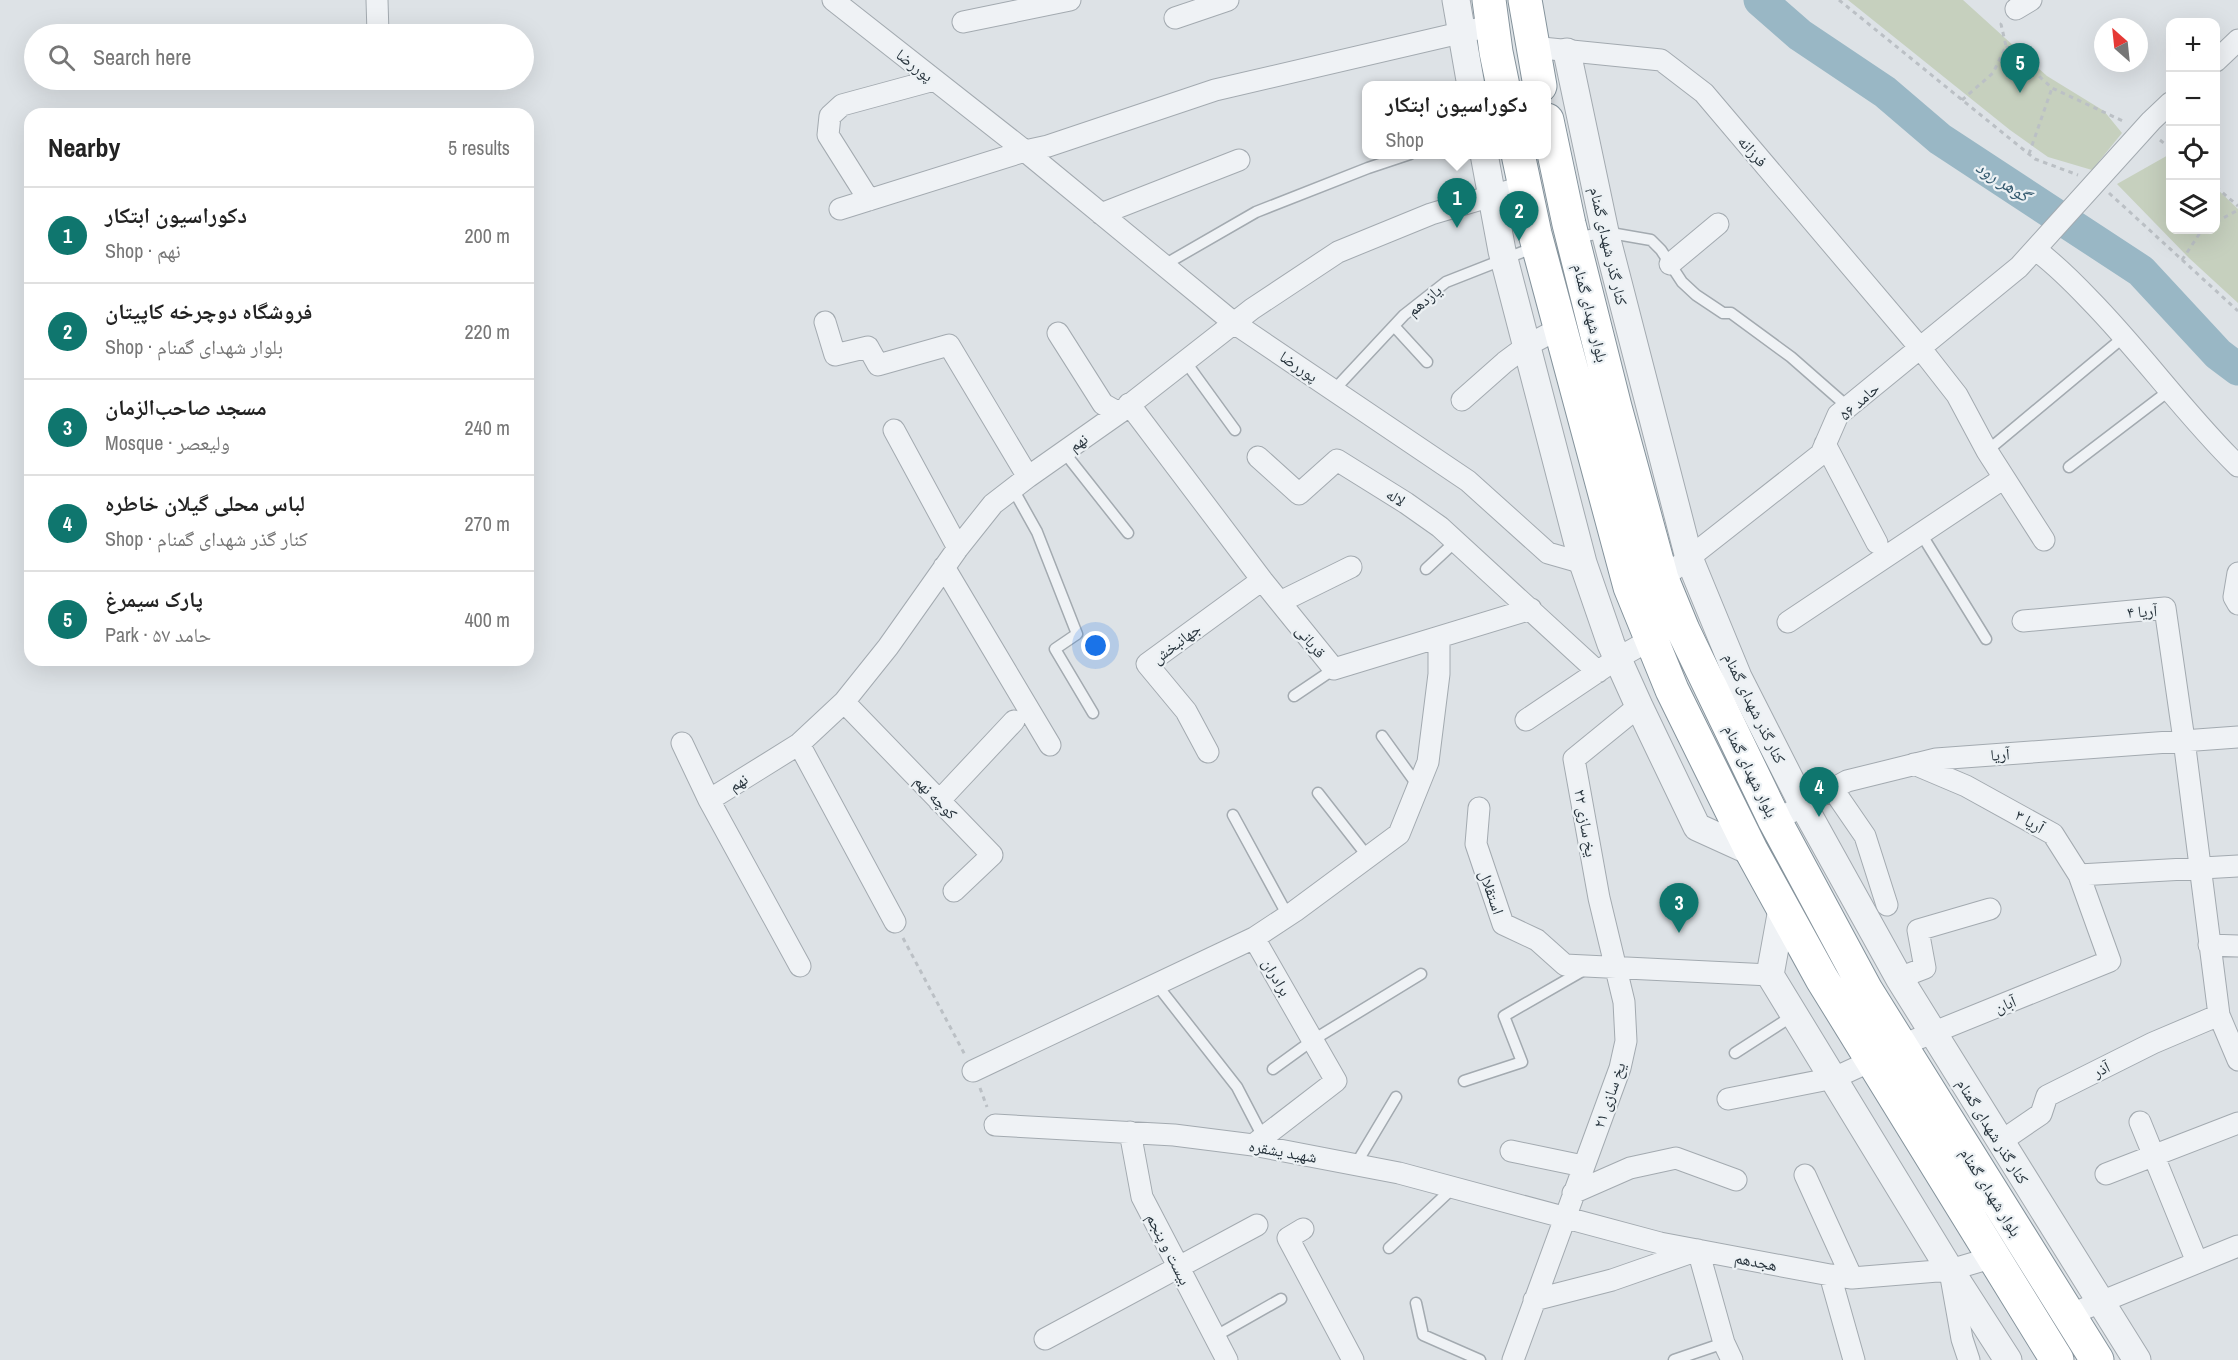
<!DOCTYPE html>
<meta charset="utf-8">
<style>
body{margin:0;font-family:"Archivo Narrow","Noto Naskh Arabic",sans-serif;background:#f6f6f6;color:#222}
.controls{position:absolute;right:18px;top:18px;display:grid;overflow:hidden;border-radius:12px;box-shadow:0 6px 24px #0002}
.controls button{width:54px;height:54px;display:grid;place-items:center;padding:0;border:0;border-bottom:2px solid #e0e0e0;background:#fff;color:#222;font:30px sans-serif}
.compass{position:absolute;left:2094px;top:18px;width:54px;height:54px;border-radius:50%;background:#fff;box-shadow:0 6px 24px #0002;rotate:333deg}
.you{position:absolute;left:1096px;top:646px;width:21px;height:21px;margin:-15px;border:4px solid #fff;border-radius:50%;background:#1a73e8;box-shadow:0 0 0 9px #1a73e833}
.badge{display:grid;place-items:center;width:39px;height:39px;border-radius:50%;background:#0f766e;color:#fff;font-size:20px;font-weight:700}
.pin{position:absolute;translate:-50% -50px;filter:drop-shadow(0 2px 3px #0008)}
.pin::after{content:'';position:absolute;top:32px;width:21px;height:18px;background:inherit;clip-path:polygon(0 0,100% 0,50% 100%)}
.popup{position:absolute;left:1362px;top:81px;width:189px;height:78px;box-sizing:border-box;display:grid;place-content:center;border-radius:12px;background:#fff;filter:drop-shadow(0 2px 4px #0005);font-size:20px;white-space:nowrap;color:#767676}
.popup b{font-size:22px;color:#222}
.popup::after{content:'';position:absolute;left:50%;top:100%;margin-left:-12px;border:12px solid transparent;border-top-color:#fff}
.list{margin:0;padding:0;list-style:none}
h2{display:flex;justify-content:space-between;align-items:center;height:78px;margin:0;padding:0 24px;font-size:26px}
h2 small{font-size:20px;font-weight:400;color:#767676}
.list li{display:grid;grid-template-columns:39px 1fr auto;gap:18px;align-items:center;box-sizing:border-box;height:96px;padding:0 24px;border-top:2px solid #e0e0e0}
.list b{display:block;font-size:22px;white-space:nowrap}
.list p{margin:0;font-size:20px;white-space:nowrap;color:#767676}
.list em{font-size:20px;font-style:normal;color:#767676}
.icon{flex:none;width:33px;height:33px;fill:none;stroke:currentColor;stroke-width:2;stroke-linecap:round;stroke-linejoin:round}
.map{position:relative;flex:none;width:2238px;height:1360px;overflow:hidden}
.search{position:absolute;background:#fff;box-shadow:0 6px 24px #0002;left:24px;top:24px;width:510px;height:66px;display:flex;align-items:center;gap:15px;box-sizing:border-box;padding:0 21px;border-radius:33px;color:#767676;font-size:22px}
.panel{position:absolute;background:#fff;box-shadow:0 6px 24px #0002;left:24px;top:108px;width:510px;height:558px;border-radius:18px}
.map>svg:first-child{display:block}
.green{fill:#c6d0be}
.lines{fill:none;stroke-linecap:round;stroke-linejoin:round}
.river{stroke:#99b7c5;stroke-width:33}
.service-casing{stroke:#a3aab0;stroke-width:13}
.minor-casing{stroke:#a3aab0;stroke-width:23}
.tertiary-casing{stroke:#a3aab0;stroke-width:29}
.trunk-casing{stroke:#85939c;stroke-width:35}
.path{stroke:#bbc0c5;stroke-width:3;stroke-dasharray:4.5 4.5;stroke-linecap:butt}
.service{stroke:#eff2f5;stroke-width:10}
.minor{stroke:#eff2f5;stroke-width:21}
.tertiary{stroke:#eff2f5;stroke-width:27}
.trunk{stroke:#fff;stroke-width:33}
.labels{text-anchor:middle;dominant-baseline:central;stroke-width:4.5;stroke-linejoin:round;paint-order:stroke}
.street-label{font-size:16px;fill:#27333c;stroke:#ecf1f4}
.water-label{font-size:18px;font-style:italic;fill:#33596e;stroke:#ecf1f4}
</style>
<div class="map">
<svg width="2238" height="1360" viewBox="0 0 2238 1360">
<rect width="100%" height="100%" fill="#dde2e6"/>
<path class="green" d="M1848 0H1963L2047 76 2104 111 2122 133 2092 170 2048 157 2010 130Z
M2170 154V230H2216V188L2238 209V303L2189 258 2117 184Z"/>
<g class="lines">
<path class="river" d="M1760 0 1800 35 1885 92 1940 139 2141 271 2218 354 2238 369"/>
<defs>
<path id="service" d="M1576 238 1605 232 1651 240 1661 250 1682 282 1696 295 1723 313H1731L1791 357 1848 407
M1164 265 1256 212 1368 168 1410 154
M1394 326 1427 362
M1185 361 1235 430
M1334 390 1404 315 1446 282 1535 247
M1987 451 2125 336
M1064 452 1128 533
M2069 467 2170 390
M1013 489 1037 532 1077 634 1055 649 1093 713
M1920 532 1986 639
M1426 569 1456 541
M1294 696 1334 669
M1382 736 1418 786
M1318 793 1368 857
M1233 815 1288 916
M1157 985 1237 1087 1263 1137
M1735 1053 1794 1015
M1273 1069 1313 1040 1421 974
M1464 1081 1522 1062 1504 1016 1584 970
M1356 1164 1396 1097
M1389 1248 1454 1187
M1416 1303 1423 1335 1480 1360
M1214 1337 1281 1299
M1674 1360 1724 1343"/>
<path id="minor" d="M377 0 378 34
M833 0 1025 151 1234 323 1468 481 1548 553 1583 563
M2016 9 2031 0
M1175 18 1228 0
M963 22 1070 0
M1532 47 1661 60 1704 93 1921 349 1957 395 1987 451 2044 540
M2216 61 2238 40
M869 200 828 135 830 116 842 105 934 80
M840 209 1025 151 1048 146 1215 90 1477 29
M1101 214 1239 160
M2036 250C2056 265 2073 282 2090 300 2142 353 2185 414 2238 466
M1670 264 1718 224
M825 322 835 355 868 347 878 365 949 345 1028 477
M1058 333 1103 404 1119 413
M1462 400 1505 362 1528 345 1560 328
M1129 404 1262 580 1334 669 1531 609
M894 430 958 548
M1825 444 1877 543
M1258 457 1299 494 1337 460 1406 503 1440 527 1598 672
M944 567 1050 745
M2238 573 2234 597 2238 604
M1662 579 1821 454 1838 415 2019 267 2151 121 2170 103
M1280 602 1351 567
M2023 621 2165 608 2184 740 2219 1015 2238 1060
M1788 622 2004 478
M844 702 992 855 954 891
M1526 720 1618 658 1650 640
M682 743 709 800 800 966
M799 744 895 922
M1208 752 1186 711 1147 664 1262 580
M1832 788 1865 836 1887 905
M709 800 799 744 844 702 888 647 958 548 993 504 1028 477 1119 413 1252 309 1338 252 1431 214 1525 186
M939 801 1014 721
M1479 808 1476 844 1503 924 1537 940 1565 965 1770 975
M1775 821 1847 781 1936 759 2238 737
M2079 875 2238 866
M2209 945 2238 946
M1899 978 1925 968 1918 930 1990 909
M1900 1046 2110 961 2079 875 2053 834 1966 786 1914 764
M973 1071 1254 938 1295 911 1399 834 1428 762 1439 674V638
M1728 1099 1834 1078 1871 1061
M2140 1122 2197 1262
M995 1125 1174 1135 1253 1145 1399 1173 1660 1243 1830 1275 1852 1278 1950 1270 1994 1257
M1130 1132 1142 1197 1227 1360
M2000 1142 2041 1114 2047 1096 2153 1043 2219 1015
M1253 1145 1336 1081 1254 938
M1511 1151 1583 1166
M2106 1174 2238 1123
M1805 1175 1852 1278
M1573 1193 1630 1168 1676 1158 1736 1180
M1303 1229 1288 1238 1353 1360
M1830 1275 1854 1360
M1951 1277 1962 1339 1969 1360
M1534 1300 1612 1280 1698 1250 1724 1343 1732 1360
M2069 1315 2238 1246
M1045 1339 1257 1225
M1513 1360 1620 1068 1626 1041 1624 1002 1599 898 1574 759 1639 706"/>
<path id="tertiary" d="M1456 0 1471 86
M1567 52 1605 232 1689 558 1738 677 1803 805 1899 978 2137 1360
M1484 154 1502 251 1583 563 1611 644 1639 706 1697 827 1752 852
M1782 909 1770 975 1950 1270 2008 1360"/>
<path id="trunk" d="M1489 0 1496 52 1503 86
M1525 0 1540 86
M1547 120 1569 224 1615 407 1662 579 1683 630 1775 821 1866 990 2097 1360
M1518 154 1535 234 1630 587 1672 690 1752 852 1822 979 2057 1360"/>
</defs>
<use href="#service" class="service-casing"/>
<use href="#minor" class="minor-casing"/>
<use href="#tertiary" class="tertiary-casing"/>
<use href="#trunk" class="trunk-casing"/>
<path class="path" d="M1839 0 2035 159 2078 175
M2006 46 2052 88 2125 122
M1962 100 1993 73 2006 46 2001 24 2003 22
M2160 140 2170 148
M2029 154 2052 88
M2216 187 2238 206
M2109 193 2238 311
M2216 222 2238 210
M2182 260 2202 230
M903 938 965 1055
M980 1088 987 1107"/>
<use href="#service" class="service"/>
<use href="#minor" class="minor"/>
<use href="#tertiary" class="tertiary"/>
<use href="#trunk" class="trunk"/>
</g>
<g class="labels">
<g class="street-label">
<text transform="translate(915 65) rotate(38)">پوررضا</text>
<text transform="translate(1753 151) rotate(49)">فرزانه</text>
<text transform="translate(1609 246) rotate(77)">کنار گذر شهدای گمنام</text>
<text transform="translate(1424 300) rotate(-39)">یازدهم</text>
<text transform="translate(1591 313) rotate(76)">بلوار شهدای گمنام</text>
<text transform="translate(1299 366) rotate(34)">پوررضا</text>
<text transform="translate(1859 401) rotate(-42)">حامد ۵۶</text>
<text transform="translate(1078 442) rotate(-35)">نهم</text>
<text transform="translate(1396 497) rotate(33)">لاله</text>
<text transform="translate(2142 611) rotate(-4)">آریا ۴</text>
<text transform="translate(1311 641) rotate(51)">قربانی</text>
<text transform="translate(1176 643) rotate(-37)">جهانبخش</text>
<text transform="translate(1755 708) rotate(64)">کنار گذر شهدای گمنام</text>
<text transform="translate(2000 754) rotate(-4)">آریا</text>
<text transform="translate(1751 771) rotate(64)">بلوار شهدای گمنام</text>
<text transform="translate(738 782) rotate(-32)">نهم</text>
<text transform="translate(936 797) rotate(46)">کوچه نهم</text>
<text transform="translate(2030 821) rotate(30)">آریا ۳</text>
<text transform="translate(1586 823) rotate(80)">یخ سازی ۲۲</text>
<text transform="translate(1492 892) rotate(71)">استقلال</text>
<text transform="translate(1277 977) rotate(60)">برادران</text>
<text transform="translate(2005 1004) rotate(-22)">آبان</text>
<text transform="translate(2101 1069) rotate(-26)">آذر</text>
<text transform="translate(1609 1095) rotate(-71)">یخ سازی ۲۱</text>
<text transform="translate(1993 1131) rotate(58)">کنار گذر شهدای گمنام</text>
<text transform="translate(1283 1151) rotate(10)">شهید یشقره</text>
<text transform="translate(1991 1192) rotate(58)">بلوار شهدای گمنام</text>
<text transform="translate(1169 1249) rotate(63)">بیست و پنجم</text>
<text transform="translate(1756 1261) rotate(11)">هجدهم</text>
</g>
<g class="water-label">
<text transform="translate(2003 181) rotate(33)">گوهر رود</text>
</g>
</g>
</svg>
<div class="controls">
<button>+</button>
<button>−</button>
<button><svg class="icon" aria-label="locate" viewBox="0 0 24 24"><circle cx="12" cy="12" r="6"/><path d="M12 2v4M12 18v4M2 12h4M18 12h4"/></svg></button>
<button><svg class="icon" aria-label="layers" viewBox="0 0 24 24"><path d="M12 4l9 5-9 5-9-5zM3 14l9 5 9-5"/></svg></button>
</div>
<svg class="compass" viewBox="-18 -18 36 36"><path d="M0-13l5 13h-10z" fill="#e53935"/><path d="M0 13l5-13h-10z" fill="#767676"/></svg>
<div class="you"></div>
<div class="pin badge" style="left:1457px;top:228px">1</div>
<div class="popup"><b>دکوراسیون ابتکار</b>Shop</div>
<div class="pin badge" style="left:1519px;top:241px">2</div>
<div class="pin badge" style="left:1679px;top:933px">3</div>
<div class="pin badge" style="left:1819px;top:817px">4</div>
<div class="pin badge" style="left:2020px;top:93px">5</div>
<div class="search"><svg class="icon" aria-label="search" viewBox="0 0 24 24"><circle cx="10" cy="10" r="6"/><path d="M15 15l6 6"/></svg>Search here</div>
<section class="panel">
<h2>Nearby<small>5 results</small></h2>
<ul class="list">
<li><span class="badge">1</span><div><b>دکوراسیون ابتکار</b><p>Shop · نهم</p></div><em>200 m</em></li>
<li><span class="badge">2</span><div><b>فروشگاه دوچرخه کاپیتان</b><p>Shop · بلوار شهدای گمنام</p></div><em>220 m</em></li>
<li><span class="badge">3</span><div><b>مسجد صاحب‌الزمان</b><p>Mosque · ولیعصر</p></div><em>240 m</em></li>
<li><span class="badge">4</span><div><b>لباس محلی گیلان خاطره</b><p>Shop · کنار گذر شهدای گمنام</p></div><em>270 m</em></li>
<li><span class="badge">5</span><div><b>پارک سیمرغ</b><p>Park · حامد ۵۷</p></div><em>400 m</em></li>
</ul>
</section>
</div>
